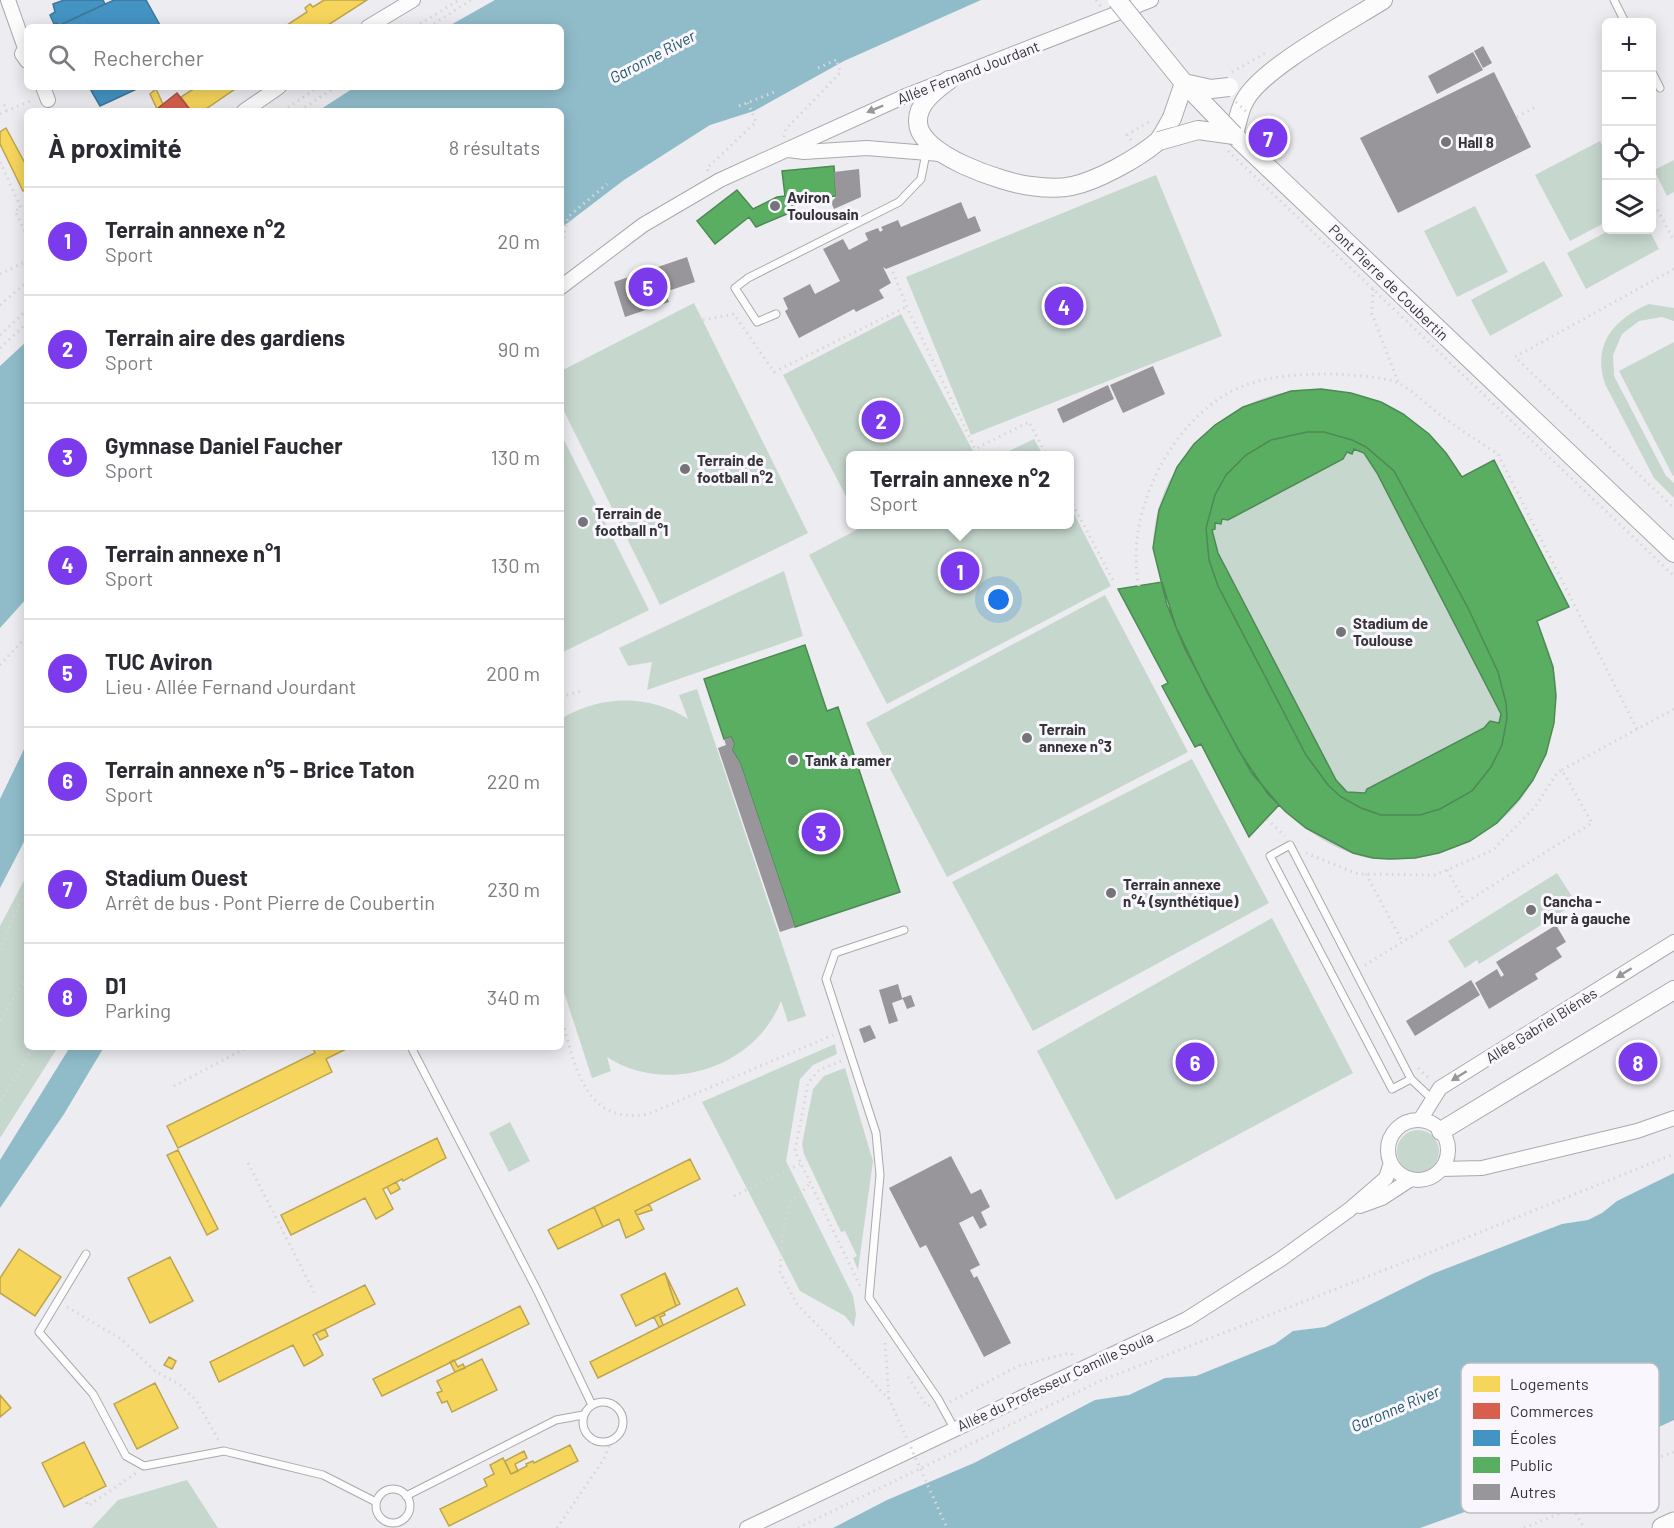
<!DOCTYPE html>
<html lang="fr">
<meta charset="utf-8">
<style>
body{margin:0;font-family:Barlow,sans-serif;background:#f7f7f7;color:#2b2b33}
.controls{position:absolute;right:18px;top:18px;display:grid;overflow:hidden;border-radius:9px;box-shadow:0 3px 15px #0003}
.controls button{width:54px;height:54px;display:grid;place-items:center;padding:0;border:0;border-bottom:2px solid #e1e1e2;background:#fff;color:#2b2b33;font:30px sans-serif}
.you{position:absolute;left:999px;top:600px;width:21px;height:21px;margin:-15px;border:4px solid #fff;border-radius:50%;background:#1a73e8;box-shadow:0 0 0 9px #1a73e833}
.badge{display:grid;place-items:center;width:39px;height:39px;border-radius:50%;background:#7c3aed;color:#fff;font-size:20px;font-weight:700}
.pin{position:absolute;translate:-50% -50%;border:3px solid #fff;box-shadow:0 2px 6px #0006}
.popup{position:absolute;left:846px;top:451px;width:228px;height:78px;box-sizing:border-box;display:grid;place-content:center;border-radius:9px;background:#fff;filter:drop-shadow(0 2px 4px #0005);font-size:20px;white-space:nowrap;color:#7c7c81}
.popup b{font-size:22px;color:#2b2b33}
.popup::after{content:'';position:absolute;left:50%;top:100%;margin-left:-12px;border:12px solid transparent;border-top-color:#fff}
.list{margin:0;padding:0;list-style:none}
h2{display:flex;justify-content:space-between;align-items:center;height:78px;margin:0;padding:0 24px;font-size:26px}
h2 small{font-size:20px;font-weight:400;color:#7c7c81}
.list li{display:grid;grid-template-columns:39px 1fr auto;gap:18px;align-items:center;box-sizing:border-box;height:108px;padding:0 24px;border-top:2px solid #e1e1e2}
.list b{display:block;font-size:22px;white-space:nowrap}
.list p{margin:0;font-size:20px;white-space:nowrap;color:#7c7c81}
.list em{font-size:20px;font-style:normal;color:#7c7c81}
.icon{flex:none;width:33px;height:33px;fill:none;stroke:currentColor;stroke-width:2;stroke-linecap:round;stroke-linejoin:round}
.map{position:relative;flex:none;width:1674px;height:1528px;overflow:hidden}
.search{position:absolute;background:#fff;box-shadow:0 3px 15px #0003;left:24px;top:24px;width:540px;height:66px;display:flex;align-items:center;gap:15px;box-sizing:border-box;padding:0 21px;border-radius:9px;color:#7c7c81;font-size:22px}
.panel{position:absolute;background:#fff;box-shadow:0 3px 15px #0003;left:24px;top:108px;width:540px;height:942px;border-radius:9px}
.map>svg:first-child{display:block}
.green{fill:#c6d7ce}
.water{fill:#90bcca}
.homes{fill:#f6d55c;stroke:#bca551;stroke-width:1.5}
.shops{fill:#d6604d;stroke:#a65347;stroke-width:1.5}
.schools{fill:#4393c3;stroke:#3f7699;stroke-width:1.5}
.public{fill:#5aae61;stroke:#4f8955;stroke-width:1.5;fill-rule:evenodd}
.building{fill:#98969a}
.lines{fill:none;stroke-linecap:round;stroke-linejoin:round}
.lane-casing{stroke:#aaa9ad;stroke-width:9}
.street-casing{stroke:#aaa9ad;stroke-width:16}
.secondary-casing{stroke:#aaa9ad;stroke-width:20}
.primary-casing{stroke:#aaa9ad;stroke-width:23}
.path{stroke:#d7d7d8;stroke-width:3;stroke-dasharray:1.5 4.5;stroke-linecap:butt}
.lane{stroke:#fcfcfd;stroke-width:7}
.street{stroke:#fcfcfd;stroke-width:14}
.secondary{stroke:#fcfcfd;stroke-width:18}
.primary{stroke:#fcfcfd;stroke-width:21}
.secondary-bridge-casing{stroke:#aaa9ad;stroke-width:20;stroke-linecap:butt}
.path-bridge{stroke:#d7d7d8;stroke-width:3;stroke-dasharray:1.5 4.5;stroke-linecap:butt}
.secondary-bridge{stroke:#fcfcfd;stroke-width:18}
.oneway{fill:#98989a}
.poi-dot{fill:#757479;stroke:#f9f7fd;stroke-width:2}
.labels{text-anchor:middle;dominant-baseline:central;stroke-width:6;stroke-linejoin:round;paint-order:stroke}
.street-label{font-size:15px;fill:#353438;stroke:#f9f7fd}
.poi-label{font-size:15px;font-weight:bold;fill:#353438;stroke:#f9f7fd;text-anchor:start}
.water-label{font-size:16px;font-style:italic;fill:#225865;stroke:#f9f7fd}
.key{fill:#f9f7fd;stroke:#bebcc2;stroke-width:1.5}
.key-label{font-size:16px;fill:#353438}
</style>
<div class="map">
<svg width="1674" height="1528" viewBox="0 0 1674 1528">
<rect width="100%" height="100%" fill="#edecf1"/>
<path class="green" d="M1600 141 1606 153V222L1570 241 1535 175Z
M1674 160V192L1667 196 1654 170Z
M1156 175 1222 336 971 435 906 277Z
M1475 206 1508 272 1457 297 1424 231Z
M1610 230H1649L1659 249 1586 289 1567 253Z
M1544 261 1563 296 1490 336 1471 300Z
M694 303 808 533 660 605 561 405V371Z
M1649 304 1674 308V321L1662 317 1639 321 1622 334 1613 355 1614 376 1666 476 1674 483V498L1654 478 1605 384C1592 344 1614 319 1649 304Z
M901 314 975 455 850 456V504L783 375Z
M1674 342V475L1673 476 1619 371Z
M1321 389C1387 397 1426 421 1462 476L1494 460 1569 607 1537 622C1547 644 1558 671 1556 696 1554 711 1548 726 1544 740 1540 753 1538 768 1533 780 1506 835 1432 865 1374 859 1341 855 1302 829 1279 806L1249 837 1201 745 1195 747 1162 686 1168 683 1118 589 1161 582C1159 571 1153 557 1153 546 1154 478 1204 418 1267 397 1284 391 1303 390 1321 389Z
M561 434 649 610 561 653Z
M1034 439 1043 455H1001Z
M1070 506 1111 586 887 704 809 555 862 527 861 525 1070 524Z
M784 571 803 636 647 690 652 662 628 666 619 648Z
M1105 595 1188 752 947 877 866 723Z
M697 689 806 1016 788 1022 781 1001C755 1068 667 1096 607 1057L611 1071 592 1078 561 983V719C600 695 649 694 688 719L679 695Z
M1192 759 1269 903 1033 1031 952 882Z
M1557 873 1576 903 1479 964 1477 960 1465 968 1448 941Z
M27 875V1047H58L0 1138V926Z
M1272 918 1353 1073 1116 1200 1037 1051Z
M835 1044 837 1054 813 1065 800 1079 786 1161 853 1296 856 1314 854 1327 845 1316 800 1291 702 1102Z
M845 1068 873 1161 858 1270 853 1258 857 1256 845 1231 841 1232 804 1154 802 1144 813 1089 824 1076Z
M510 1122 530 1161 509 1172 489 1133Z
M1397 1151a21 21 0 1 1 42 0a21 21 0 1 1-42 0Z
M187 1480 218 1528H92L118 1500Z"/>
<path class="water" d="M495 0H981L844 61 754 111 710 125 624 180 561 228V111H318L355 87H561V27H447Z
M27 341V598L0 628V366Z
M27 743V836L0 888V799Z
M70 1047H104L64 1114 0 1208V1160Z
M1674 1173V1420L1618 1446 1562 1477 1420 1528H833L887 1500 974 1463 1095 1400 1129 1395 1165 1378 1196 1376 1275 1344 1293 1331 1325 1327 1432 1274 1562 1224 1588 1220 1602 1213 1617 1201Z"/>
<path class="homes" d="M324 0H367L325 27H284L307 12 305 8 310 4 313 7Z
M190 87H238L203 111H191L181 97 192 90Z
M156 89 163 104 157 109 150 94Z
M6 128 27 167V189L23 191 0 144V132Z
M312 1047 346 1049 326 1059 332 1072 178 1148 167 1126 315 1053Z
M437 1138 446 1158 403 1181 402 1179 383 1189 393 1209 385 1214 376 1219 365 1198 291 1235 281 1215Z
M178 1150 218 1229 207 1235 167 1155Z
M690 1159 700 1179 635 1211 644 1229 626 1238 619 1219 603 1227 594 1207Z
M396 1182 400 1189 391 1194 387 1187Z
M649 1204 652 1210 637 1215 635 1211Z
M594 1207 603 1227 558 1249 548 1230Z
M19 1249 61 1277 35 1316 0 1293V1278Z
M170 1257 193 1301 150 1323 128 1278Z
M665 1273 676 1306 636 1326 621 1295Z
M665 1273 680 1304 676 1306 670 1289Z
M365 1285 375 1304 313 1335 323 1355 315 1360 304 1366 293 1345 219 1382 210 1362Z
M737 1288 745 1305 598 1378 590 1362Z
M520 1306 529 1324 382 1396 373 1379Z
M664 1312 665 1315 660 1317 663 1325 659 1327 654 1317Z
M325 1329 328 1336 320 1340 316 1333Z
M169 1357 176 1361 172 1369 164 1365Z
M482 1359 497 1390 452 1412 447 1401 442 1403 437 1393 442 1391 437 1381Z
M454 1360 458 1367 463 1364 465 1368 455 1372 450 1362Z
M155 1383 178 1428 137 1449 114 1404Z
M0 1395 11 1408 0 1417Z
M84 1442 106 1486 64 1507 42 1463Z
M570 1445 578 1461 449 1526 440 1509 487 1486 484 1479 494 1474 490 1465 503 1458 511 1474 527 1466 526 1464 533 1461 534 1463Z
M524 1451 527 1458 515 1464 518 1471 511 1474 505 1461Z"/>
<path class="shops" d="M177 93 191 111H155L157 109Z"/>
<path class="schools" d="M64 0H103L105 4 58 26 57 23 54 24 50 15 55 12 53 4Z
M114 0H146L161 27H56Z
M89 87H141L100 106Z"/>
<path class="public" d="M834 166 836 196 793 199 794 211 756 227 749 217 715 244 697 221 737 190 753 209 777 197 785 196 782 171Z
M1321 389 1351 393 1381 402 1403 414 1429 434 1446 453 1462 477 1494 460 1569 607 1537 621 1553 667 1556 696 1554 723 1546 754 1533 780 1519 799 1497 823 1470 841 1439 853 1415 858 1390 859 1373 858 1353 853 1306 828 1286 812 1268 794 1239 751 1185 649 1167 605 1153 548 1159 510 1177 467 1194 444 1215 425 1243 407 1291 391ZM1307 432H1324L1352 440 1366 447 1394 471 1468 608 1498 672 1506 703 1507 718 1502 745 1491 767 1472 791 1440 809 1420 815H1381L1361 808 1341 797 1328 785 1306 755 1218 586 1209 560 1206 528 1215 495 1226 475 1246 455 1271 440Z
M1307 432H1324L1352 440 1366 447 1394 471 1468 608 1498 672 1506 703 1507 718 1502 745 1491 767 1472 791 1440 809 1420 815H1381L1361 808 1341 797 1328 785 1306 755 1218 586 1209 560 1206 528 1215 495 1226 475 1246 455 1271 440ZM1354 449 1364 453 1377 473 1501 714 1499 723 1490 721 1484 728 1367 789 1365 793 1347 792 1336 780 1218 553 1212 530 1215 529V523L1221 524 1222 519 1228 520 1343 459 1347 452 1352 454Z
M1162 582 1176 627 1207 692 1251 772 1279 805 1249 837 1201 744 1195 747 1162 686 1168 683 1118 589Z
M805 645 827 711 838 707 900 892 795 927 740 763 732 750 734 744 731 737 724 739 704 679Z"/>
<path class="building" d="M1483 46 1492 63 1483 68 1474 51Z
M1473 52 1483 70 1437 94 1428 76Z
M1494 72 1531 147 1398 213 1360 138Z
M859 169 861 197 834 209 831 202 836 197 834 172Z
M961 202 968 219 975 216 981 231 886 269 883 267 891 283 879 290 884 298 856 312 854 309 799 338 785 311 788 309 783 298 810 284 815 294 840 281 823 249 843 239 849 250 868 240 865 233 878 228 880 232 883 230 881 227 898 220 901 227Z
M687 257 695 282 665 292 669 302 625 317 614 282Z
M1153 366 1165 394 1123 413 1110 385Z
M1108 385 1114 399 1063 423 1057 409Z
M731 737 734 744 732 750 740 763 795 927 780 932 718 748 726 745 724 739Z
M1556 925 1566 942 1556 948 1562 957 1535 974 1538 979 1489 1009 1475 983 1497 969 1501 977 1504 975 1496 962Z
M1471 980 1480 995 1415 1036 1406 1021Z
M898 984 902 998 911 995 915 1006 907 1009 903 999 892 1003 898 1021 889 1024 879 990Z
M870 1025 876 1038 864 1043 859 1029Z
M951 1156 971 1194 981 1189 990 1207 981 1212 987 1225 980 1229 973 1216 959 1223 980 1265 970 1270 974 1278 977 1276 1011 1343 984 1357 926 1245 920 1248 889 1188Z"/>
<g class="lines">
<defs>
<path id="lane" d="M1614 0 1625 22
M1652 72 1660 88
M776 314 757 322 735 288 748 278 899 202 921 179 926 153
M904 930 835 953 826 979 876 1133 880 1175 869 1298 938 1399 954 1428
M411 1047 538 1292 592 1405
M1411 1079 1392 1089 1270 856 1290 845 1411 1079 1432 1099
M86 1254 39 1332 93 1394 126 1456 144 1466 224 1451 323 1475 376 1502
M583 1422a20 20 0 1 1 40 0a20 20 0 1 1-40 0Z
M376 1506a17 17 0 1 1 34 0a17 17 0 1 1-34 0Z
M406 1496 556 1420 583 1415"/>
<path id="street" d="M8 0 25 48 22 54 27 61
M368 27 413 0
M43 87 48 100
M244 111 279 87
M788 150 804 152 867 148 940 154
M561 287 643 225 720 180 903 97 1151 0
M1420 1120 1440 1088 1674 942
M1388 1150a30 30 0 1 1 60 0a30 30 0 1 1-60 0Z
M1441 1169 1482 1168 1637 1131 1674 1118
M1360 1206 1382 1198 1411 1179
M747 1528 1187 1319 1281 1259 1349 1210 1386 1178 1391 1163"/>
<path id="secondary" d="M1383 0C1350 21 1262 68 1245 100 1239 110 1237 124 1234 135L1674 553
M949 80C936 90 917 103 918 122 918 155 1004 183 1031 186 1045 188 1059 189 1072 186 1097 181 1138 158 1157 142 1163 136 1167 126 1172 118
M1441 1131 1674 990"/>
<path id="primary" d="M1663 1528 1674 1523"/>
</defs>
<use href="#lane" class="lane-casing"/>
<use href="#street" class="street-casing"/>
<use href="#secondary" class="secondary-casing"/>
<use href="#primary" class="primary-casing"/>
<path class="path" d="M415 27 459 0
M429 27 471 0
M818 68 838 59
M1232 72 1264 54 1267 57
M739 106 777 91
M6 111 33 100
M283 111 318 87
M300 111 335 87
M0 114 6 111 4 104
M1517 117 1537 106
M1606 117V118
M784 137 786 129 841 72 836 60
M1131 140 1127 135 1152 120
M0 162 21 208 15 211 27 236
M708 171 707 168 756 122 748 103
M1652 199 1674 241
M561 250 568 217 607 184
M1674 269 1515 357 1674 508
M893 272 907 307 975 449 1029 422 1047 456
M0 274 27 261
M1373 289 1372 314 1398 382
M0 305 27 282
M703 320 734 314 774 372 906 307
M0 335 27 310
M0 348 27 323
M1070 499 1114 582
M1139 586C1123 513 1174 411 1246 385 1274 375 1302 374 1331 374 1348 375 1383 376 1398 383 1412 390 1426 404 1438 413 1457 428 1478 441 1498 454L1637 729
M0 665 27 636
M561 697 581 691
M1562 770 1674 709
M1267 819 1285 836
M1306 853 1358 874 1435 875 1493 850 1535 807 1557 773 1562 770 1592 823 1364 966
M1447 870 1465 902
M1366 874 1402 941
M0 950 27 886
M561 1017C575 1063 583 1126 648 1114L833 1035
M0 1020 27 977
M841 1061 819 1070 808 1083 795 1151 860 1286
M1418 1068 1431 1080
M174 1086 248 1047
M0 1101 34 1047
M248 1163 314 1292
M734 1196 800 1164
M67 1307 121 1339 155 1371 179 1384 196 1400 219 1441
M885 1343 889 1399
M908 1377 927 1406 930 1405
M950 1402 1018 1366 1069 1353 1076 1356
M84 1497 88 1506 136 1473
M1573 1508 1584 1528
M557 1528 604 1459 611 1441
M798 1528 1100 1381 1446 1246 1674 1154
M1524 1528 1573 1508 1632 1467 1674 1452"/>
<use href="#lane" class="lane"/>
<use href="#street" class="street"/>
<use href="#secondary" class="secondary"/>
<use href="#primary" class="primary"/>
<defs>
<path id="secondary-bridge" d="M1117 0 1184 83 1234 135
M1184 83 1211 89 1229 87
M1172 118 1184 83
M1159 141 1198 130 1234 135"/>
</defs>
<use href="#secondary-bridge" class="secondary-bridge-casing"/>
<path class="path-bridge" d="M1096 0 1102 8
M1236 102 1248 113
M1228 151 1674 576
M809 1185 789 1203 783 1232 780 1272 797 1304 889 1399 947 1528"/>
<use href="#secondary-bridge" class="secondary-bridge"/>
</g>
<defs><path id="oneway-solid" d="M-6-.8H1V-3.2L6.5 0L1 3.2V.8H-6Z" transform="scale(1.5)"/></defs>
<g class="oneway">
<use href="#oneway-solid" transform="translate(875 109) rotate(157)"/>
<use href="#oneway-solid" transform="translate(1624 973) rotate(148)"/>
<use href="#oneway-solid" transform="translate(1459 1076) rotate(148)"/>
</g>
<g class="poi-dot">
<circle cx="1446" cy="142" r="6"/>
<circle cx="775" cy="206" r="6"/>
<circle cx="685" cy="469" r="6"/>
<circle cx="583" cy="522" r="6"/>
<circle cx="1341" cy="632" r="6"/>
<circle cx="1027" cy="738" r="6"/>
<circle cx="793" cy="760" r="6"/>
<circle cx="1111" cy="893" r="6"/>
<circle cx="1531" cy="910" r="6"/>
</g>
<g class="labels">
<g class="street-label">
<text transform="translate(968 72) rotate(-21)">Allée Fernand Jourdant</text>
<text transform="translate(1389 282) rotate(44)">Pont Pierre de Coubertin</text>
<text transform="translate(1541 1025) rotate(-32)">Allée Gabriel Biénès</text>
<text transform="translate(1055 1381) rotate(-25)">Allée du Professeur Camille Soula</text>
</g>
<g class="poi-label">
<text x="1458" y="142">Hall 8</text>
<text x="787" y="197">Aviron<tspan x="787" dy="17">Toulousain</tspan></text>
<text x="697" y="460">Terrain de<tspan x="697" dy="17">football n°2</tspan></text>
<text x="595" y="513">Terrain de<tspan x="595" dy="17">football n°1</tspan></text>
<text x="1353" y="623">Stadium de<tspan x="1353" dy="17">Toulouse</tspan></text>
<text x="1039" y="729">Terrain<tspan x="1039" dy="17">annexe n°3</tspan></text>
<text x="805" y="760">Tank à ramer</text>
<text x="1123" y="884">Terrain annexe<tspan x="1123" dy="17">n°4 (synthétique)</tspan></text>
<text x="1543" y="901">Cancha -<tspan x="1543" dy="17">Mur à gauche</tspan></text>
</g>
<g class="water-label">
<text transform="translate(652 56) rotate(-28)">Garonne River</text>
<text transform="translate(1395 1408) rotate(-23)">Garonne River</text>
</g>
</g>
<rect x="1461" y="1363" width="198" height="150" rx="9" class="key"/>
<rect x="1473" y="1376" width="27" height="16" fill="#f6d55c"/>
<rect x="1473" y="1403" width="27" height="16" fill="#d6604d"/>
<rect x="1473" y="1430" width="27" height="16" fill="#4393c3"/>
<rect x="1473" y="1457" width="27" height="16" fill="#5aae61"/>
<rect x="1473" y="1484" width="27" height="16" fill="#98969a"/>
<g class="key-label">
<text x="1510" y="1390">Logements</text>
<text x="1510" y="1417">Commerces</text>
<text x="1510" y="1444">Écoles</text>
<text x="1510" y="1471">Public</text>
<text x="1510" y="1498">Autres</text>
</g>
</svg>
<div class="controls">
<button>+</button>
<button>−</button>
<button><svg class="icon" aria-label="locate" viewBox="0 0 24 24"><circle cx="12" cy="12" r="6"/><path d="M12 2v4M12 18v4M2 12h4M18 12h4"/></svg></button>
<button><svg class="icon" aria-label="layers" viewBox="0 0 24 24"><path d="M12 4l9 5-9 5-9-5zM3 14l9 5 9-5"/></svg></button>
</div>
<div class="you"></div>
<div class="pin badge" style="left:960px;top:571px">1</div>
<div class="popup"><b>Terrain annexe n°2</b>Sport</div>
<div class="pin badge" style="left:881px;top:420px">2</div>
<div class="pin badge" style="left:821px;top:832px">3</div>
<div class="pin badge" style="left:1064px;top:306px">4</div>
<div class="pin badge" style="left:648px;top:287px">5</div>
<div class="pin badge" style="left:1195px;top:1062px">6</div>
<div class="pin badge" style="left:1268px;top:138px">7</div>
<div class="pin badge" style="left:1638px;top:1062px">8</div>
<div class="search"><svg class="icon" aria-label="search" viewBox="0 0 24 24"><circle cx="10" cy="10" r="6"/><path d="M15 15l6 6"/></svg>Rechercher</div>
<section class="panel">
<h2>À proximité<small>8 résultats</small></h2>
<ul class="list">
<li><span class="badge">1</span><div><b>Terrain annexe n°2</b><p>Sport</p></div><em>20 m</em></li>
<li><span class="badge">2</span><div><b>Terrain aire des gardiens</b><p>Sport</p></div><em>90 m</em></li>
<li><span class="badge">3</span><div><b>Gymnase Daniel Faucher</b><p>Sport</p></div><em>130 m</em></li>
<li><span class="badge">4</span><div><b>Terrain annexe n°1</b><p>Sport</p></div><em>130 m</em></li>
<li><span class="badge">5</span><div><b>TUC Aviron</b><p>Lieu · Allée Fernand Jourdant</p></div><em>200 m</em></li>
<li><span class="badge">6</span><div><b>Terrain annexe n°5 - Brice Taton</b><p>Sport</p></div><em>220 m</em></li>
<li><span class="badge">7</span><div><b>Stadium Ouest</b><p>Arrêt de bus · Pont Pierre de Coubertin</p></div><em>230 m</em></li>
<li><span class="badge">8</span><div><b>D1</b><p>Parking</p></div><em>340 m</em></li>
</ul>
</section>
</div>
